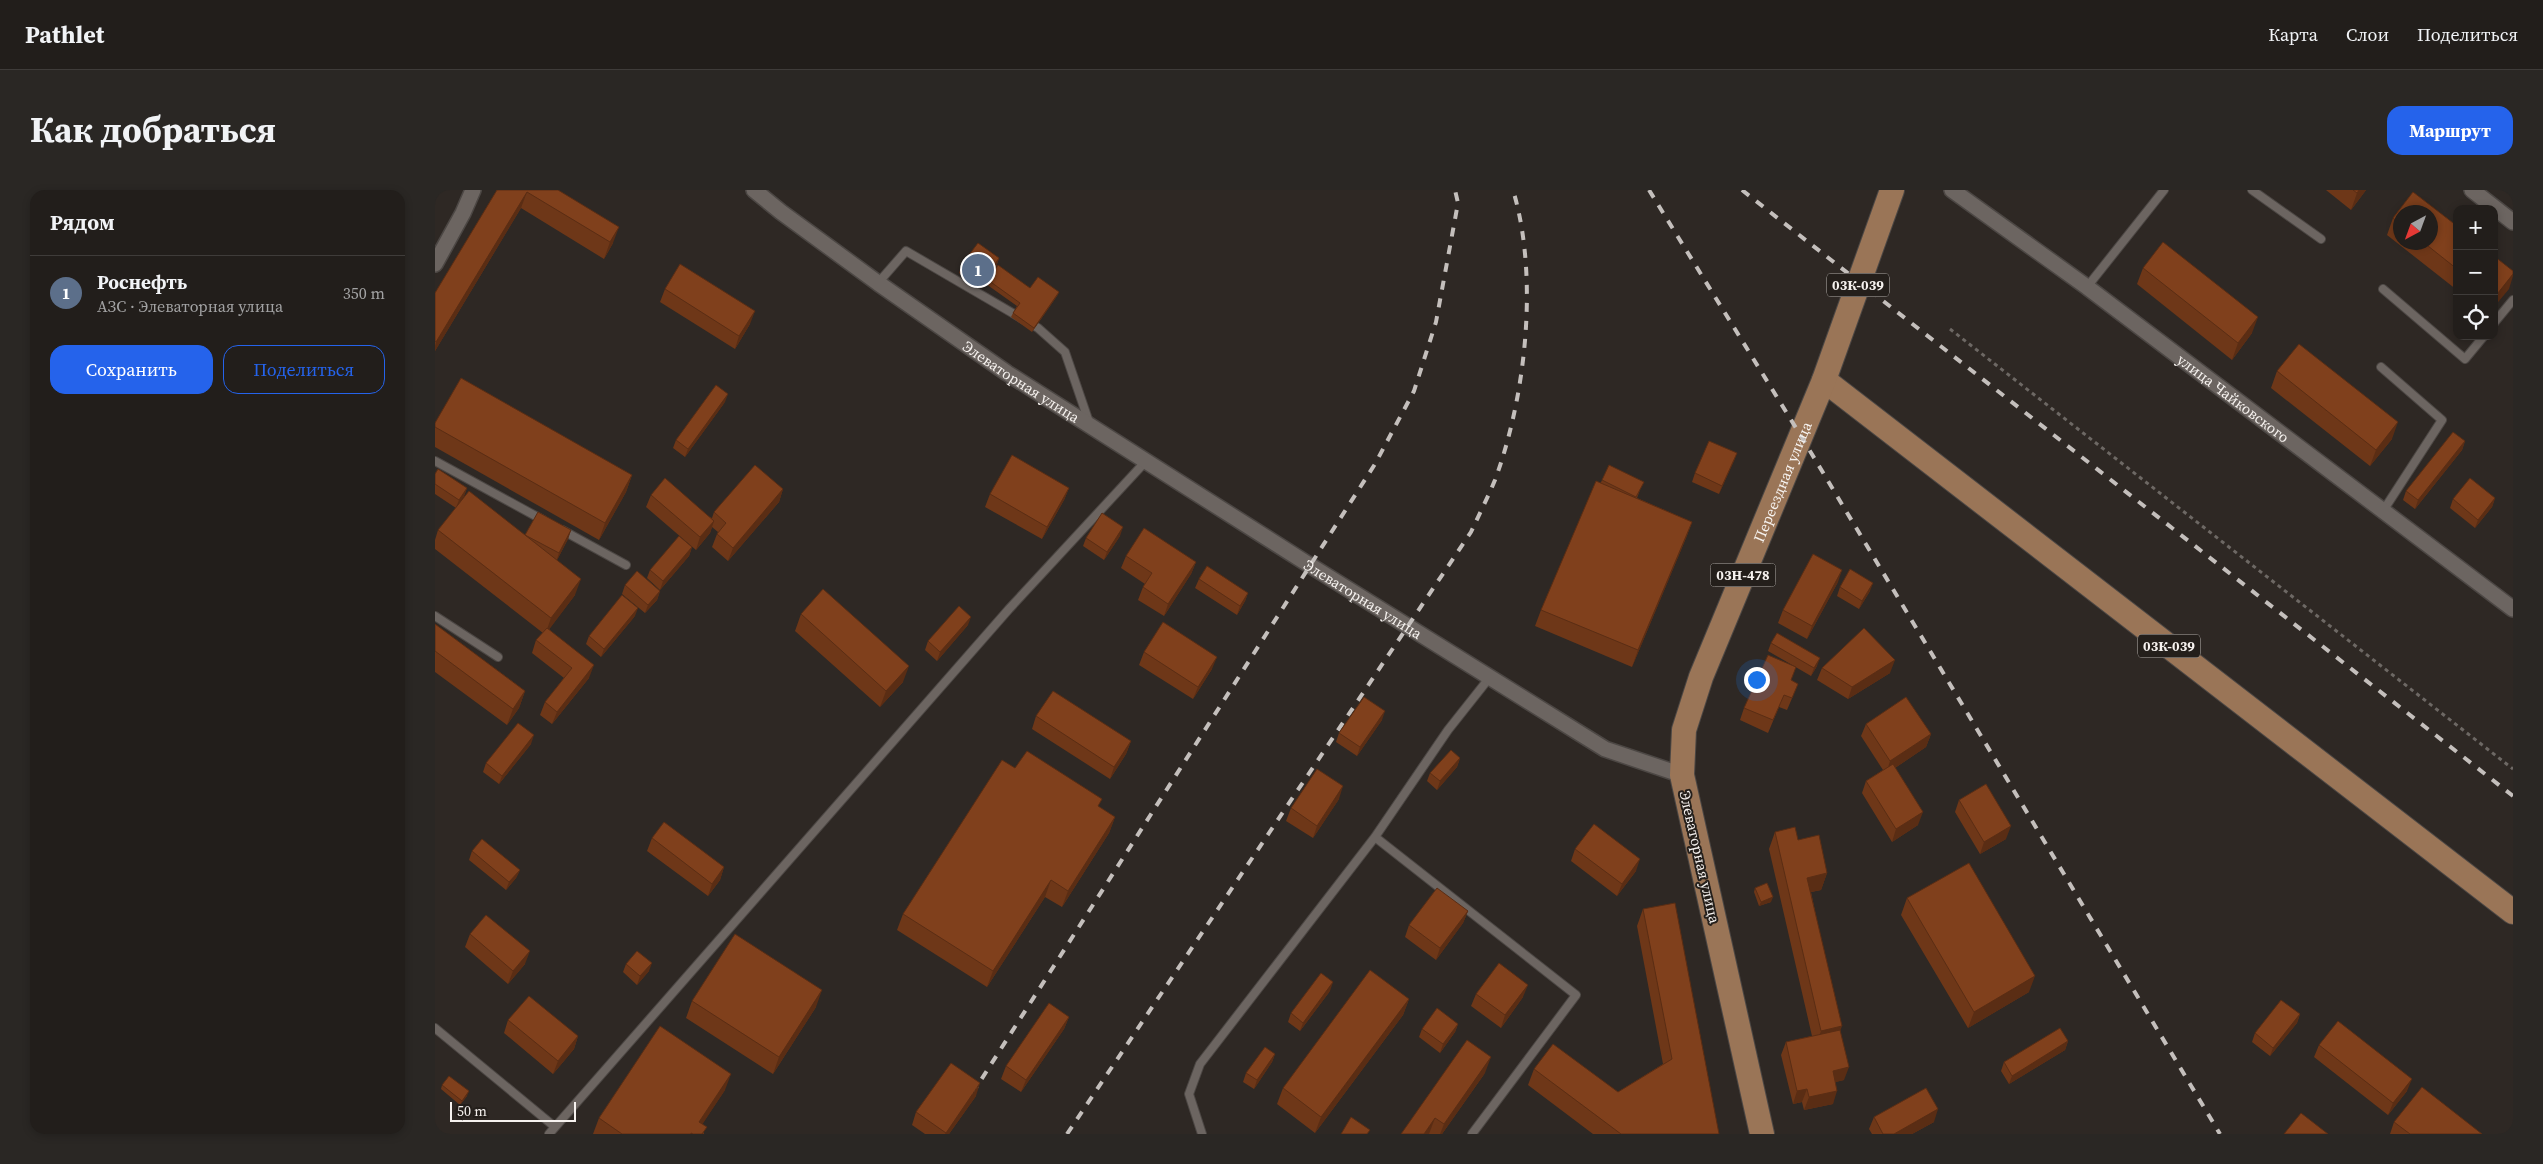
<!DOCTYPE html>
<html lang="ru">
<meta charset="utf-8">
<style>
body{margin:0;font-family:"Source Serif 4",serif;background:#2a2724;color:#f1f3f6}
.controls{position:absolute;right:15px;top:15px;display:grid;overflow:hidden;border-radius:10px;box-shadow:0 2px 8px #0003}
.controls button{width:45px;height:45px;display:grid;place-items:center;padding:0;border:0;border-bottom:1px solid #3f3c3a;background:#221e1b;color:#f1f3f6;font:25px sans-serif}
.compass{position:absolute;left:1958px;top:15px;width:45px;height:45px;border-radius:50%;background:#221e1b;box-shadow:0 2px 8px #0003;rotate:221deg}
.scale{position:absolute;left:15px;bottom:12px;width:126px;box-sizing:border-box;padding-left:5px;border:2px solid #f6f2ef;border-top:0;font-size:14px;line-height:18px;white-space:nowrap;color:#f6f2ef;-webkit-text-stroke:4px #241f1b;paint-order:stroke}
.you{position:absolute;left:1321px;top:489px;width:18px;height:18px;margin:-12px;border:4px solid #fff;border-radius:50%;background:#1a73e8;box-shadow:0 0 0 8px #1a73e833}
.badge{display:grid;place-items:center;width:32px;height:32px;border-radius:50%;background:#2563eb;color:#fff;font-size:16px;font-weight:700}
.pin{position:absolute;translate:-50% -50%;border:2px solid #fff;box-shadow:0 1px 5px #0006}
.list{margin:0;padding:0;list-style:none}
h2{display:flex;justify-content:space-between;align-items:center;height:65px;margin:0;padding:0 20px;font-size:21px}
h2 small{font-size:16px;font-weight:400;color:#a2a2a3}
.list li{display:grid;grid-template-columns:32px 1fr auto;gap:15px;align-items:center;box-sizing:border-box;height:75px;padding:0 20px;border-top:1px solid #3f3c3a}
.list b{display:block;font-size:19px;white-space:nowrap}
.list p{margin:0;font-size:16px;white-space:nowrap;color:#a2a2a3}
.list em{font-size:16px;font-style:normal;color:#a2a2a3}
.actions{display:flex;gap:10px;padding:15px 20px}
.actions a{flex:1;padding:11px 0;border:1px solid #2563eb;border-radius:15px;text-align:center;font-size:18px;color:#2563eb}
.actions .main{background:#2563eb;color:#fff}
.icon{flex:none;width:28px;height:28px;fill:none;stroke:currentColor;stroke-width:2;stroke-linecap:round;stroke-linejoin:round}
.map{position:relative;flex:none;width:2078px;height:944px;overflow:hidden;border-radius:15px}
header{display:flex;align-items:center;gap:30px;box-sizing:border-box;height:70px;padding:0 25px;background:#221e1b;border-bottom:1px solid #3f3c3a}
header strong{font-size:24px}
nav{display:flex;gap:28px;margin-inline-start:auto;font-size:18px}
.intro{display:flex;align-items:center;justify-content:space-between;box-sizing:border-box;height:120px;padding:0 30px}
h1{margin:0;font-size:35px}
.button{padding:12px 22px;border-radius:15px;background:#2563eb;color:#fff;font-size:18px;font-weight:700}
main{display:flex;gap:30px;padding:0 30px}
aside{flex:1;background:#221e1b;border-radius:15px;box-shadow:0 2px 8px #0003}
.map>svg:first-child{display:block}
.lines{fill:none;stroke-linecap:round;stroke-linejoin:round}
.service-casing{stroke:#4c4744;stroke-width:10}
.minor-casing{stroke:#4c4744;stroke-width:18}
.primary-casing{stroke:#4c4744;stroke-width:26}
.path{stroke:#6d6864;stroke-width:3;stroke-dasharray:4 4;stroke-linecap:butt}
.service{stroke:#6c6561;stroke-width:8}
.minor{stroke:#6c6561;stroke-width:15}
.primary{stroke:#9a7557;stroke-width:24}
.rail{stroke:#c4bfbc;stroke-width:4;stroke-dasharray:9 9;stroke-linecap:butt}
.wall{fill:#6e3718;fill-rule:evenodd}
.shaded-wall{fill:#5a2d14}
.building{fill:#80401c;stroke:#5a2d14}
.labels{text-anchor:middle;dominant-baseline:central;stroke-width:4;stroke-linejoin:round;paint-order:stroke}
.shield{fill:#241f1b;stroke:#b7b3af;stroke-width:1}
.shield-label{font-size:14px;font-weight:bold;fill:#f6f2ef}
.street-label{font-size:15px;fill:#f6f2ef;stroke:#241f1b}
</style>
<header>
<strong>Pathlet</strong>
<nav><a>Карта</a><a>Слои</a><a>Поделиться</a></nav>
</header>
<div class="intro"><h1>Как добраться</h1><a class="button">Маршрут</a></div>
<main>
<aside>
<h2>Рядом<small></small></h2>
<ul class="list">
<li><span class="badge" style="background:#5c6f8a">1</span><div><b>Роснефть</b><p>АЗС · Элеваторная улица</p></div><em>350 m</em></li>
</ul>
<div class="actions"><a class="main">Сохранить</a><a>Поделиться</a></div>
</aside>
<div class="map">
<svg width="2078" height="944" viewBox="0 0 2078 944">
<rect width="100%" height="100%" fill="#2e2824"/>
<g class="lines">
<defs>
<path id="service" d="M1817 0 1886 49
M443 93 471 61 603 138 630 162 654 232
M1652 97 1729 0
M1948 99 2030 169 2049 146
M2059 133 2078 110
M1946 177 2007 230 1948 321
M0 271 108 330
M127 340 191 375
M0 426 63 467
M940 647 1141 805 1037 944
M0 838 120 937
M114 944 574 419 711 271
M767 944 754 904 765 874 940 647 1013 540 1055 487"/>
<g id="minor">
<path id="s1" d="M319 0 346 22 443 93 572 183 876 376 1170 559 1247 585"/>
<path id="s2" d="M1517 0 1652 97 2078 419"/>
<path d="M2037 0 2078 32"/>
<path d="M0 74 28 23 38 0"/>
</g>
<g id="primary">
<path d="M1389 190 2078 722"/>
<path id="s3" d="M1327 944 1247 585 1249 540 1266 487 1389 190 1457 0"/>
</g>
</defs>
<use href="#service" class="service-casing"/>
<use href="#minor" class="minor-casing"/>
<use href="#primary" class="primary-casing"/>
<path class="path" d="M1515 139 2078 579"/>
<use href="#service" class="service"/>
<use href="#minor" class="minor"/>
<use href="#primary" class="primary"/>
<path class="rail" d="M1214 0 1366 246 1785 944
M1307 0 2078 606
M537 904 940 274 979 201 1001 132 1023 13 1020 0
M632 944 1036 342C1044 325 1053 307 1060 290 1091 206 1104 86 1078 0"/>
</g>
<path class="wall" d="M62 0H123L178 53 169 69 86 18 0 161V103Z
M1891 0H1931L1916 20Z
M1978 2 2022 36V100L1952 45 1958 28ZM1966 22H1996V52H1966Z
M564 68 561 77 546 98 524 83 527 74Z
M1708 78 1817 143 1797 170 1702 94Z
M553 90 595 98 624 102 622 106 597 142 576 127 578 123 582 116 551 94Z
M230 99 315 134 300 159 225 112Z
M1842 181 1957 249 1935 276 1836 198Z
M290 212 250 267 238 258 241 250Z
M0 233 197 285 191 302 164 350 0 257Z
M2030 251 2027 260 1980 319 1968 310 1971 301Z
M1302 263 1284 304 1257 292 1260 283Z
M0 284 32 298 29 306 21 318 0 304Z
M1167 290 1205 300 1202 308 1257 332 1251 348 1197 477 1100 436 1106 420Z
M634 298 629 310 607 349 550 317 555 304Z
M348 299 344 312 293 371 277 357 282 344 283 342 277 337 275 343 261 360 211 317 216 305 277 328 279 322Z
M2060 308 2057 317 2040 338 2015 318 2018 309Z
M3 340 90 345 136 340 133 349 122 370 140 405 114 439 154 488 117 534 105 525 110 512 129 488 97 463 101 450 108 443 0 359V350Z
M685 346 669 370 648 356 651 348Z
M257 357 254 366 225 400 212 388 215 380Z
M691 366 761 372 756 384 729 426 703 410 708 397 710 394 686 378Z
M764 389 813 403 810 411 802 425 760 398Z
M1403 392 1372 449 1343 433 1348 420Z
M190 395 225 401 222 410 210 423 187 404Z
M1405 397 1435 401 1424 419 1402 406Z
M366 424 468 492 445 517 360 441Z
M200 426 166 467 151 454 154 446Z
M0 434 90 501 84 518 72 535 0 482Z
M533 435 502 471 490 460 493 451Z
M1336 453 1382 476 1376 486 1333 461Z
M709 462 777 479 758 509 704 475Z
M1387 478 1455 483 1413 509 1382 490Z
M1356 491 1358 506 1352 520 1344 517 1333 543 1305 530 1309 518Z
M601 526 696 551 691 564 675 589 597 539Z
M947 530 922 566 901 552 904 543Z
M1431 534 1496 544 1491 557 1460 578 1483 635 1457 652 1427 603 1431 591 1448 580 1426 546Z
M96 554 64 594 48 582 51 573Z
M1025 568 1022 577 1002 600 992 591 995 583Z
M580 578 664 617 680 627 674 643 627 717 610 707 552 797 462 740 468 724Z
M904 609 878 648 851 631 856 618Z
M1524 610 1571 649 1545 664 1520 622Z
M1340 642 1392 683 1386 700 1376 702 1405 840 1409 890 1400 892 1398 914 1369 920 1367 912 1358 914 1346 865 1351 852 1377 846 1334 659Z
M217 648 289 677 285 690 273 706 212 661Z
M1140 659 1201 681 1182 706 1136 671Z
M37 661 85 680 81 688 71 700 34 670Z
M1320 698 1336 712 1324 716 1319 702Z
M1472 708 1594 802 1533 838 1466 725Z
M1208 719 1284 944H1158L1093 895 1099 879 1183 902 1228 874 1202 736Z
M1033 721 1028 733 1001 770 970 747 974 735Z
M35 744 90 774 73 794 30 757Z
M191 774 214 781 202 795 188 782Z
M895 801 865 841 853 832 856 823Z
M1041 804 1088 807 1066 838 1036 816Z
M974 809 968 825 880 943 842 914 848 898Z
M257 811 381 817 338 884 251 828Z
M1865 824 1862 833 1835 866 1817 852 1820 843Z
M634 827 629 839 586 902 566 889 571 876Z
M73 830 143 846 139 859 118 884 69 843Z
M1023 834 1020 842 1005 863 984 847 987 839Z
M1633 851 1630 860 1574 894 1566 881 1569 872Z
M1884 855 1972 901 1953 925 1879 867Z
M840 864 837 872 819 899 808 892 811 883Z
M1050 883 1007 944H966Z
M7 895 32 906 25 915 6 899Z
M290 900 267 934 269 944H158L164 928Z
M541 906 514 944H490L477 935 481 922Z
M1439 927 1499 932 1477 944H1437L1434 939Z
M1959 932 2047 944H1955Z"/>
<path class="shaded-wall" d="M1924 0H1931L1916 20 1922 3Z
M92 2 86 18 0 161V156L1 152Z
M184 37 178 53 169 69 175 52Z
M564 68 561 77 546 98 549 90Z
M2078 84V86L2074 99 2059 117V108Z
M624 102 622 106 597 142 599 138Z
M320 121 315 134 300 159 304 146Z
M1823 127 1817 143 1797 170 1803 153Z
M293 204 290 212 250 267 253 259Z
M1963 232 1957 249 1935 276 1941 260Z
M2030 251 2027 260 1980 319 1983 310Z
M1302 263 1299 271 1284 304 1287 296Z
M197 285 191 302 164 350 170 333Z
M32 298 29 306 21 318 24 310Z
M634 298 629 310 607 349 612 337Z
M348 299 344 312 293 371 298 358Z
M2060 308 2057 317 2040 338 2043 330Z
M279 331 275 343 261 360 265 347Z
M1257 332 1251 348 1197 477 1203 460Z
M688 337 685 346 669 370 672 362Z
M136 340 133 349 121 372 124 363Z
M257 357 254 366 225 400 228 391Z
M761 372 756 384 729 426 733 414Z
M1407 380 1403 392 1372 449 1377 436Z
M146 389 140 405 110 445 116 428Z
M1438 393 1435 401 1424 419 1427 411Z
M225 401 222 410 210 423 213 415Z
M813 403 810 411 802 425 805 416Z
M203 418 200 426 166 467 169 459Z
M536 427 533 435 502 471 505 462Z
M782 467 777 479 758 509 763 497Z
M1385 468 1382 476 1376 486 1379 478Z
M1460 470 1455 483 1413 509 1417 497Z
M159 475 154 488 117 534 122 522Z
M474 476 468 492 445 517 451 501Z
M90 501 84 518 72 535 78 519Z
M950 521 947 530 922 566 925 557Z
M1496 544 1491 557 1451 584 1455 571Z
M99 545 96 554 64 594 67 586Z
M696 551 691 564 675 589 679 577Z
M1025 568 1022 577 1002 600 1005 591Z
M908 596 904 609 878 648 882 636Z
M1488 622 1483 635 1457 652 1461 639Z
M680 627 674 643 627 717 633 701Z
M1576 636 1571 649 1545 664 1549 652Z
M1205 669 1201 681 1182 706 1187 694Z
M289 677 285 690 273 706 277 694Z
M85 680 81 688 71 700 74 692Z
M1392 683 1386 700 1366 704 1372 688Z
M616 690 610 707 552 797 558 781Z
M1338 707 1336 712 1324 716 1326 712Z
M1033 721 1028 733 1001 770 1005 758Z
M95 761 90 774 73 794 78 781Z
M217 773 214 781 202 795 205 786Z
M1600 786 1594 802 1533 838 1539 822Z
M898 792 895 801 865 841 868 833Z
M1093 795 1088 807 1066 838 1070 825Z
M387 800 381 817 338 884 344 867Z
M974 809 968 825 880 943 886 927Z
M1865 824 1862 833 1835 866 1838 858Z
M634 827 629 839 586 902 591 890Z
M1023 834 1020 842 1005 863 1008 854Z
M1407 836 1401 853 1380 857 1386 841Z
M143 846 139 859 118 884 123 871Z
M1633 851 1630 860 1574 894 1577 886Z
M840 864 837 872 819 899 822 890Z
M1056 867 1050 883 1007 944H1005L1009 934Z
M1414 877 1409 890 1393 894 1398 881Z
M296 884 290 900 261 944 264 932Z
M1977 889 1972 901 1953 925 1958 913Z
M545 893 541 906 514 944H510Z
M1372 899 1367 912 1358 914 1362 901Z
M34 901 32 906 25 915 27 911Z
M1402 901 1398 914 1369 920 1374 907Z
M1503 919 1499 932 1477 944H1459Z
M1000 928 994 944H989Z"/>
<path class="building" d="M62 0H123L184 37 175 52 92 2 1 152 0 151V103Z
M1918 0H1924L1922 3Z
M1978 2 2022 36V79L1988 52H1996V22H1966V35L1958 28Z
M1728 52 1823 127 1803 153 1708 78Z
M543 53 564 68 549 90 527 74Z
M2059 66 2078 81V84L2059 108Z
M245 74 320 121 304 146 230 99Z
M563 75 595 98 603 87 624 102 599 138 578 123 585 113 553 90Z
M1864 154 1963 232 1941 260 1842 181Z
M26 188 197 285 170 333 0 237V233Z
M281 195 293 204 253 259 241 250Z
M2018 242 2030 251 1983 310 1971 301Z
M1274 251 1302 263 1287 296 1260 283Z
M577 265 634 298 612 337 555 304Z
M320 275 348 299 298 358 282 344 291 333 279 322Z
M1174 275 1209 292 1201 307 1167 290Z
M3 279 32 298 24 310 0 294V284Z
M230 288 279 331 265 347 216 305Z
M2035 288 2060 308 2043 330 2018 309Z
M1161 291 1257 332 1203 460 1106 420Z
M34 301 146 389 116 428 3 340Z
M103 322 136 340 124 363 90 345Z
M667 323 688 337 672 362 651 348Z
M709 338 761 372 733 414 708 397 717 383 691 366Z
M244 346 257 357 228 391 215 380Z
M1378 364 1407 380 1377 436 1348 420Z
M772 376 813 403 805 416 764 389Z
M1415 379 1438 393 1427 411 1405 397Z
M202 381 225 401 213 415 190 395Z
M388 399 474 476 451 501 366 424Z
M187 405 203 418 169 459 154 446Z
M524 416 536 427 505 462 493 451Z
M728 432 782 467 763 497 709 462Z
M0 434 90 501 78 519 0 461Z
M112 438 159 475 122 522 110 512 137 478 101 450Z
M1429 438 1460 470 1417 497 1387 478Z
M1342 443 1385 468 1379 478 1336 453Z
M1333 465 1361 477 1356 490 1363 494 1357 508 1349 505 1338 530 1309 518Z
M618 501 696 551 679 577 601 526Z
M929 507 950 521 925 557 904 543Z
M1471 507 1496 544 1455 571 1431 534Z
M83 533 99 545 67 586 51 573Z
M1016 560 1025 568 1005 591 995 583Z
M592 561 667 609 663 616 680 627 633 701 616 690 558 781 468 724 567 570 580 578Z
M1458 574 1488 622 1461 639 1431 591Z
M882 579 908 596 882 636 856 618Z
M1551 594 1576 636 1549 652 1524 610Z
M229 632 289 677 277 694 217 648Z
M1159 634 1205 669 1187 694 1140 659Z
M1360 637 1363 650 1384 645 1392 683 1372 688 1407 836 1386 841 1340 642Z
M47 649 85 680 74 692 37 661Z
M1534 673 1600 786 1539 822 1472 708Z
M1332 693 1338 707 1326 712 1320 698Z
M1002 698 1033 721 1005 758 974 735Z
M1240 713 1284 944H1186L1099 879 1118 854 1183 902 1237 869 1208 719Z
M51 725 95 761 78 781 35 744Z
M300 744 387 800 344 867 257 811Z
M202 761 217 773 205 786 191 774Z
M1064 773 1093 795 1070 825 1041 804Z
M935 780 974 809 886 927 848 898Z
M886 783 898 792 868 833 856 823Z
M94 806 143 846 123 871 73 830Z
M1846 810 1865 824 1838 858 1820 843Z
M614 813 634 827 591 890 571 876Z
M1002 818 1023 834 1008 854 987 839Z
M1903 831 1977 889 1958 913 1884 855Z
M225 836 296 884 264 932 272 937 267 944H258L256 943V944H187L164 928Z
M1625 838 1633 851 1577 886 1569 872Z
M1405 840 1414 877 1398 881 1402 901 1374 907 1372 899 1362 901 1351 852Z
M1032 850 1056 867 1009 934 1000 928 989 944H966Z
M830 857 840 864 822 890 811 883Z
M516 873 545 893 511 943 481 922Z
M14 886 34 901 27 911 7 895Z
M1987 897 2047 944H1975L1959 932Z
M1491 898 1503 919 1459 944H1448L1439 927Z
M1866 923 1893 944H1849Z
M916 927 935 940 932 944H906Z"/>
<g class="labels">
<g class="shield">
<rect x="1392" y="83.5" width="62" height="23" rx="4"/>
<rect x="1275.5" y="373.5" width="65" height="23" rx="4"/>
<rect x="1703" y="444.5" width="62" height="23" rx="4"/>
</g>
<g class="shield-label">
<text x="1423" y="95">03К-039</text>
<text x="1308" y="385">03Н-478</text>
<text x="1734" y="456">03К-039</text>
</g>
<g class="street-label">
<text stroke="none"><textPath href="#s1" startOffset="329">Элеваторная улица</textPath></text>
<text stroke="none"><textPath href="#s2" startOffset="350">улица Чайковского</textPath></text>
<text stroke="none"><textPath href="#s3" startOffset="680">Переездная улица</textPath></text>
<text stroke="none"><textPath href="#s1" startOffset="734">Элеваторная улица</textPath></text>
<text transform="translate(1265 667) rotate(77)">Элеваторная улица</text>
</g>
</g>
</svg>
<div class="controls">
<button>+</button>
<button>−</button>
<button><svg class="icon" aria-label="locate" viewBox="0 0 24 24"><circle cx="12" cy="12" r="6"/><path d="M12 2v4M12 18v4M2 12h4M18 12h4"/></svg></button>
</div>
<svg class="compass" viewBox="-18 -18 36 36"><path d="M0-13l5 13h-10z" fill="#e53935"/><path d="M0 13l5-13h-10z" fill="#a2a2a3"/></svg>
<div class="scale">50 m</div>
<div class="you"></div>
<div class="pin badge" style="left:543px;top:80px;background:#5c6f8a">1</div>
</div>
</main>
